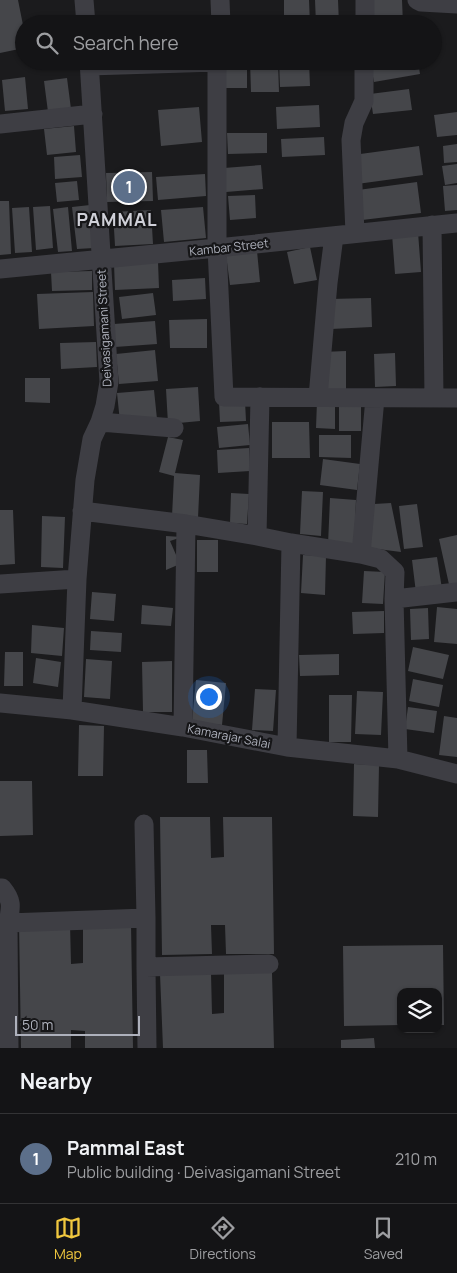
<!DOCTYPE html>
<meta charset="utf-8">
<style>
body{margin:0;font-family:Manrope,sans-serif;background:#212123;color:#f1f3f6}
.controls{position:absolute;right:15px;bottom:15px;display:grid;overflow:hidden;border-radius:10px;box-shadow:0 1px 4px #0004}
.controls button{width:45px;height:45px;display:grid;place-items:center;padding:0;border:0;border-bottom:1px solid #333335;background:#141416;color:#f1f3f6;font:25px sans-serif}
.scale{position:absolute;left:15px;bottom:12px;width:125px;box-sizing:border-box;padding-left:5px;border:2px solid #aeb1bc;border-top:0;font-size:14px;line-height:18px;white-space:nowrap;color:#aeb1bc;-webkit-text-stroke:4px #161618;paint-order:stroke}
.you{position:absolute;left:208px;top:696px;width:18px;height:18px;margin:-12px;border:4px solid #fff;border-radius:50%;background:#1a73e8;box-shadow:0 0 0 8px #1a73e833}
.badge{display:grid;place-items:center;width:32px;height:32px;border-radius:50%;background:#f1c83f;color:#fff;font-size:16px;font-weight:700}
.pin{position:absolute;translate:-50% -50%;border:2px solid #fff;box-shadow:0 1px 5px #0006}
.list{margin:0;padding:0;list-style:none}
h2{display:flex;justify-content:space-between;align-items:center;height:65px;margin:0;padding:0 20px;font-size:21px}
h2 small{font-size:16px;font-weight:400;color:#9d9ea1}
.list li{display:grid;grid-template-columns:32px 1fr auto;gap:15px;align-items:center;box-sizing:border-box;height:90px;padding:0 20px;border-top:1px solid #333335}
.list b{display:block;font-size:19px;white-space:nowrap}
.list p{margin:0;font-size:16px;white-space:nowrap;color:#9d9ea1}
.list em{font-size:16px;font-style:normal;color:#9d9ea1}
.icon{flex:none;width:28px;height:28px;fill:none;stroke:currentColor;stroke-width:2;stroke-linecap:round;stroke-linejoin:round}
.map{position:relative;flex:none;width:457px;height:1048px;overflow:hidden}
.search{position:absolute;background:#141416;box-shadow:0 1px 4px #0004;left:15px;right:15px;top:15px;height:55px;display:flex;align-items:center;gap:12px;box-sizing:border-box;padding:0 18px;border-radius:28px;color:#9d9ea1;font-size:19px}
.sheet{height:155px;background:#141416}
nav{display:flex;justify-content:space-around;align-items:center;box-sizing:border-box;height:70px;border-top:1px solid #333335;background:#141416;font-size:14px;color:#9d9ea1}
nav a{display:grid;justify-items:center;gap:2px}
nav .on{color:#f1c83f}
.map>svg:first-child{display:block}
.building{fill:#45464a}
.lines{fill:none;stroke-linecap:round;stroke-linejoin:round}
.street{stroke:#3e3e44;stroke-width:19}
.labels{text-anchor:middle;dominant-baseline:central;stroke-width:4.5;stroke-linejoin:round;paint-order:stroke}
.street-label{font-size:12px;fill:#aeb1bc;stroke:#161618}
.district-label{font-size:18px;font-weight:bold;letter-spacing:1px;fill:#cfd0d8;stroke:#161618}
</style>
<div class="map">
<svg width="457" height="1048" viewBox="0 0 457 1048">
<rect width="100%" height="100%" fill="#1b1b1d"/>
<path class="building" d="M0 0H18L24 30V48L0 53Z
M284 0H309L310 24H284Z
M315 0H338L339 24H316Z
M369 0H402L403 24H370Z
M224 61H247V88H224Z
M250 61H278L279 92H251Z
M279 61H309L310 86 280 87Z
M370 61H418L420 74 374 82Z
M25 77 28 109 5 111 2 80Z
M67 78 71 109 48 112 44 81Z
M409 89 412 110 373 114 370 94Z
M319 105 320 127 277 129 276 107Z
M199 107 202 142 161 146 158 110Z
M457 112V135L437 137 434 115Z
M74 126 76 152 47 155 44 129Z
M227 133H267V153L228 154Z
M324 137 325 155 282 157 281 139Z
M457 144V162L444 163 443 146Z
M419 146 423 175 357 184 353 155Z
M80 155 82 177 55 179 54 157Z
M457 164V183L445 185 442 166Z
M261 165 263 189 226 192 224 168Z
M152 172 153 201 107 202 106 173Z
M205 174 206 196 158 200 156 177Z
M77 181 79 200 57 202 55 183Z
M417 182 421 213 362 220 358 190Z
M457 185V210L445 211 443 186Z
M255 195 256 218 230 220 228 196Z
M0 201H9L11 254 0 255Z
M90 205 94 248 77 249 72 207Z
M50 206 53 248 36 250 33 207Z
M29 207 32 252 15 253 12 208Z
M68 207 72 251 58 252 53 209Z
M203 207 206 238 164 242 161 210Z
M151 210 153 244 115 246 113 212Z
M418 232 421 272 395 274 392 234Z
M310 247 317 280 294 284 287 252Z
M257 251 260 282 230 285 226 255Z
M158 262 159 288 115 290 114 264Z
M92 271V290L52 291 51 272Z
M205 278 206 299 173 301 172 280Z
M93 292 94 326 39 329 37 294Z
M153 293 156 315 122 319 119 297Z
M371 298 372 327 331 329 330 299Z
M207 319V348H170L169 320Z
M155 321 157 344 115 347 114 324Z
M96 342 97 367 61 369 60 343Z
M155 350 158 381 119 384 116 354Z
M346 351V391H323L322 352Z
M395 353 396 386 375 387 374 354Z
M25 378H50V403L25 402Z
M198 387 200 421 168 424 166 389Z
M154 390 157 419 120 422 117 393Z
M245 401 246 421 220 422 219 402Z
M317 401 335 402V429L316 428Z
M339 404H361V431H339Z
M272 422H309L310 458H272Z
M248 424 250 445 219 448 217 427Z
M319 435H351V458L319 457Z
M168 437 183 440 175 473 200 475 198 518 172 516 174 476 159 472Z
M249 448 250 471 218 473 217 450Z
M323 459 360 464 357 490 320 485Z
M302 491 323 492 321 536 300 534Z
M231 493 249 494 247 524 230 523Z
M330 498 356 500 354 546 328 545Z
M391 503 401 552 370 548 374 504Z
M417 504 423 547 404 549 399 506Z
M0 510H13L15 564 0 565Z
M42 516 65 517 63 568 41 567Z
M457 535V587L450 589 439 539Z
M166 536 182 537 170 541 180 564 166 570Z
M197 540H218V572H197Z
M303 555 326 556 325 595 301 593Z
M437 557 442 589 416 593 412 560Z
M364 571 385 572 383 604 362 603Z
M92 592 116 594 114 621 90 619Z
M142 605 173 608 171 626 141 624Z
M437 607 457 609V644L434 642Z
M428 608 429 639 411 640 410 609Z
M384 611V633L353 634 352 612Z
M32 625 64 628 62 656 31 653Z
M91 631 122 633 121 652 90 650Z
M413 647 449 655 443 679 408 671Z
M5 652H23V686H4Z
M339 654V675L300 676 299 655Z
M36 658 61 662 58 687 33 683Z
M86 659 112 661 110 699 84 697Z
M172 661V712H143L142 662Z
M413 679 443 685 439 707 409 701Z
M196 680 226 683 222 725 192 722Z
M255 689 276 690 273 731 252 730Z
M357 691 383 692 381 735 355 734Z
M329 695H352L351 742H329Z
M408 707 437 711 434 733 405 729Z
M444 716 457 718V757L439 755Z
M79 725 104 726 103 776H78Z
M187 750H207L208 783H187Z
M354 764 379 765 378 817 353 816Z
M0 781H32L33 835 0 836Z
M160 817H210L211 858 224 857 223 817H272L274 954H226L225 925H211L212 954 162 955Z
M19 923H70L71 964 83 963V923H131L133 1048H85V1031L71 1030V1048H21Z
M443 945 444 1025H438V992H401V1025L344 1026 343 946Z
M211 973 212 1014 224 1013V973H272L274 1048H163L160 974Z
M374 1038 375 1048H341V1040Z"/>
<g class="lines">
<path class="street" d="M84 0 86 24
M220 0 221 24
M417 0 421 2 457 4
M365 24V0
M217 61V248L224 397 457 398
M89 66 217 62
M0 124 93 114
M432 225 434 398
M355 233 351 140 354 123 364 101V61
M0 269 217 248 457 223
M260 397 257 536 291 543 287 747
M318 397 328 283 334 236
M100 422 174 428
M82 511 186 524 257 536
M291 543 361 554 381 559 395 572 394 599 398 759
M361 554 375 398
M0 584 77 579
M394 599 457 592
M0 703 72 710 183 727 287 747 398 759 457 774
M72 710 77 579 85 480 92 439 100 422 105 406 109 382 89 61
M183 727 186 524
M144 824 146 918
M0 888H2C13 901 11 907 8 923L9 1048
M8 923 146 918V967L269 964
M146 967 147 1048"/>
</g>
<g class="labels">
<g class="street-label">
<text transform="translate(229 247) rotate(-6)">Kambar Street</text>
<text transform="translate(104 328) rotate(-93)">Deivasigamani Street</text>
<text transform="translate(229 736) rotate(11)">Kamarajar Salai</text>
</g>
<g class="district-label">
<text x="117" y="219">PAMMAL</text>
</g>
</g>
</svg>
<div class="controls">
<button><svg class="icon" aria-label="layers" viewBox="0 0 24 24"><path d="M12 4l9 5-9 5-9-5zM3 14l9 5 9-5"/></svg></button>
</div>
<div class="scale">50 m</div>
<div class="you"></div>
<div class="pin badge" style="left:129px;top:187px;background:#5c6f8a">1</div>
<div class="search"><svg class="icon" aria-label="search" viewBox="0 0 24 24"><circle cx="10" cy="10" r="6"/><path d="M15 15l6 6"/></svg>Search here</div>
</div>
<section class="sheet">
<h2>Nearby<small></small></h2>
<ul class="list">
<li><span class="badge" style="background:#5c6f8a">1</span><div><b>Pammal East</b><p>Public building · Deivasigamani Street</p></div><em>210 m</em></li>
</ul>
</section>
<nav>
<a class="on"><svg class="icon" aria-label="map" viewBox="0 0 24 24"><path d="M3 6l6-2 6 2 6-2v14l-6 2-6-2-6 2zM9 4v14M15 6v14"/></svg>Map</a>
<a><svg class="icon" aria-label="directions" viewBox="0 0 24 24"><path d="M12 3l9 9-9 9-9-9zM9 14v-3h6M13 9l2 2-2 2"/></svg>Directions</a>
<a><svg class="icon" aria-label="saved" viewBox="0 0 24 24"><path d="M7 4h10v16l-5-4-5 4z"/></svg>Saved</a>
</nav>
